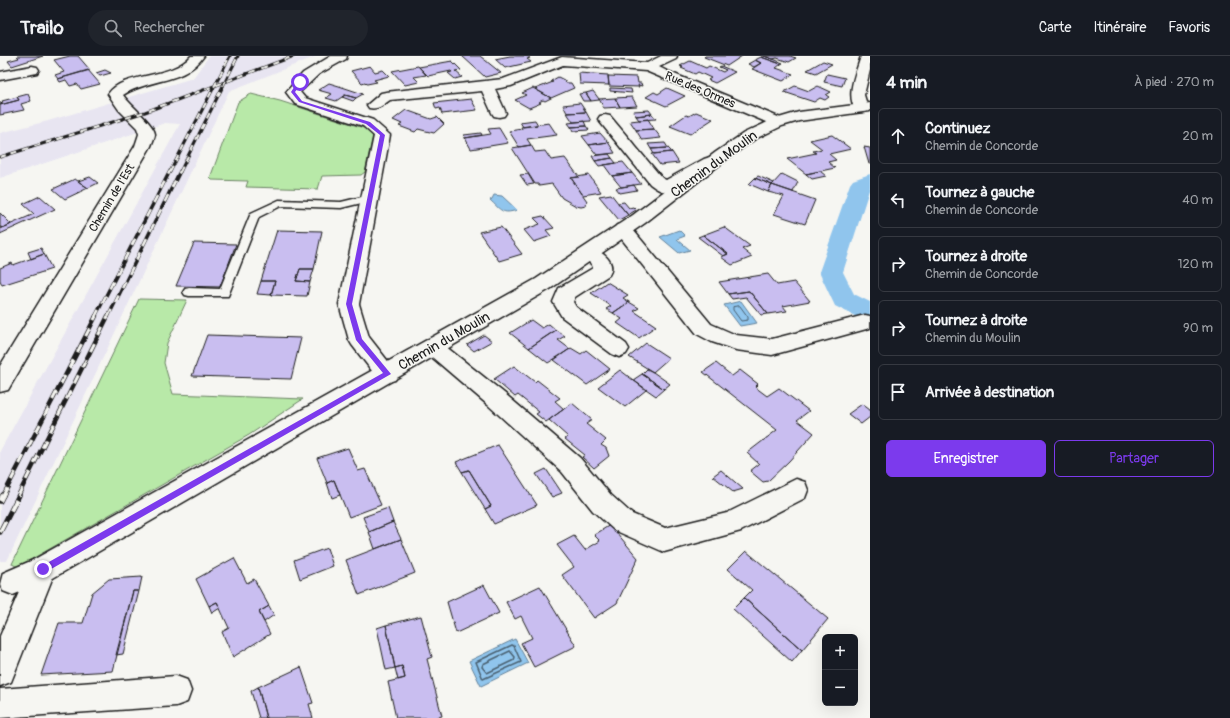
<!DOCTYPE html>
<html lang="fr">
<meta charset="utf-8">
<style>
body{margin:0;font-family:Pangolin,sans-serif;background:#20242c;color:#f1f3f6}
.controls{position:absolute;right:12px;bottom:12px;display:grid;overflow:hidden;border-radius:6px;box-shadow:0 4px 16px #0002}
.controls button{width:36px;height:36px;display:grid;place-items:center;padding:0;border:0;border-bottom:1px solid #363941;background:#171b24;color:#f1f3f6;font:20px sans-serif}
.stop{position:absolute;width:12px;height:12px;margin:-9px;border:3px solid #7c3aed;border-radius:50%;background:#fff}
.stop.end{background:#7c3aed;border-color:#fff;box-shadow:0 1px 4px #0008}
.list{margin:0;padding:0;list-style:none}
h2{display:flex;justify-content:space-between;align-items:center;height:52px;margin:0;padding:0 16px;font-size:17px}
h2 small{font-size:13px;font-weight:400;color:#9ea1a6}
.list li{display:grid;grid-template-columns:26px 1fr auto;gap:12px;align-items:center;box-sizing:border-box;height:56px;margin:0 8px 8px;padding:0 8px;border:1px solid #363941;border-radius:6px}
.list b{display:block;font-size:15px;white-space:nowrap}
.list p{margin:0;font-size:13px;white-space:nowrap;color:#9ea1a6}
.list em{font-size:13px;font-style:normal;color:#9ea1a6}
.actions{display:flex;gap:8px;padding:12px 16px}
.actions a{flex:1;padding:9px 0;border:1px solid #7c3aed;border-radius:6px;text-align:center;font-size:14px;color:#7c3aed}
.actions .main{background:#7c3aed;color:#fff}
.icon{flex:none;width:22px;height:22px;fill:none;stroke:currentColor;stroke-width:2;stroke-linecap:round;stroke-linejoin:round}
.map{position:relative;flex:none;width:870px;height:662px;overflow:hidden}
header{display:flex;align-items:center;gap:24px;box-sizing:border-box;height:56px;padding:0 20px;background:#171b24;border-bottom:1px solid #363941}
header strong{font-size:19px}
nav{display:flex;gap:22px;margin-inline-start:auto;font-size:14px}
.search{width:280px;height:36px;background:#20242c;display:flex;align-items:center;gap:10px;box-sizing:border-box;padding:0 14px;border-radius:22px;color:#9ea1a6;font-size:15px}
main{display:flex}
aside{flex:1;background:#171b24}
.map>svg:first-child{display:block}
.built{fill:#e8e5f1}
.green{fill:#b8e9a8;stroke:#6a8262}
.water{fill:#90c5ed;stroke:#628199}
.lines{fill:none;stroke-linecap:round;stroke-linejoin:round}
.shore-far1{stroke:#4a6070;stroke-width:1}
.shore{stroke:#4a6070;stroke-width:1.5}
.canal{fill:#90c5ed;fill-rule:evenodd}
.building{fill:#c9bef0;stroke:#1c1c1c}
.service-casing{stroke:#1c1c1c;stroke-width:3}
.minor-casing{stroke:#1c1c1c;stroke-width:3}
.tertiary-casing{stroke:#1c1c1c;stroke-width:3}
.service{fill:#f6f6f2;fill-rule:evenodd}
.minor{fill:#f6f6f2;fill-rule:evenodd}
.tertiary{fill:#f6f6f2;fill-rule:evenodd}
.rail-far3-casing{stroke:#1c1c1c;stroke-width:3}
.rail-far2-casing{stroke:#1c1c1c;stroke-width:3.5}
.rail-far1-casing{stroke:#1c1c1c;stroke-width:4.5}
.rail-casing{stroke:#1c1c1c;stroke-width:5.5}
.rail-far3{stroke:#f6f6f2;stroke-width:2;stroke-dasharray:6;stroke-linecap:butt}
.rail-far2{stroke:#f6f6f2;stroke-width:2.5;stroke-dasharray:8;stroke-linecap:butt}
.rail-far1{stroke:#f6f6f2;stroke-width:3;stroke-dasharray:9;stroke-linecap:butt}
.rail{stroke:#f6f6f2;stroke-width:4;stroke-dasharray:12;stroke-linecap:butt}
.route{fill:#7c3aed}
.labels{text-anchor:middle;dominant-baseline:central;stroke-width:3;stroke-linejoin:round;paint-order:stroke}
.far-street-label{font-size:12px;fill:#1c1c1c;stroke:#f6f6f2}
.street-label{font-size:14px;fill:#1c1c1c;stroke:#f6f6f2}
</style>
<header>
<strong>Trailo</strong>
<div class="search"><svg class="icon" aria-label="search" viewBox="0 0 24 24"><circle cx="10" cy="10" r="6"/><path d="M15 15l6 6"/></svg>Rechercher</div>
<nav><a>Carte</a><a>Itinéraire</a><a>Favoris</a></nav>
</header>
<main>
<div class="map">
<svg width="870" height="662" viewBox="0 0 870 662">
<rect width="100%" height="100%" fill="#f6f6f2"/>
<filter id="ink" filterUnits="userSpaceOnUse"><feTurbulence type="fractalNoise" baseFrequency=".025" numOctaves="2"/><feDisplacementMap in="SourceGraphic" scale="8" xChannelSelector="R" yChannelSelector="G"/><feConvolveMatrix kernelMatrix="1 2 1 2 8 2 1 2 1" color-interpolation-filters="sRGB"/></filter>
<g filter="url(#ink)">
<path class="built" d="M209 0H317L229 35 7 505H0V395L180 68 165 67 0 122V77L48 65 193 22Z"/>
<path class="green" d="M251 38 280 45 370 74 373 79 365 116 361 119 322 120 318 133 246 131 248 125 212 124 210 122 238 46Z
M139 243 187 244 167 287 164 307 173 338 303 343 249 379 18 511 12 508Z"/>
<path class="water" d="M494 139 502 140 517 154C502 159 501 154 490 144L492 143Z
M679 174 685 180 677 183 690 194 679 197 660 181Z
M741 245 757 267 740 270 724 249Z
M515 583 528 607 481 630 469 605Z"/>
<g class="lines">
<path class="shore-far1" d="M740 250 748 261V264L741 265 733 254V251Z"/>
<path class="shore" d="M512 589 514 590 521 606 483 623 476 606Z
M510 595 515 601 514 604 487 617 482 611 483 608Z"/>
<path class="canal" d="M870 118V131L843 216 854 238 870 246V266L861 263 835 250 819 216 850 128 853 124Z"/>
</g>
<path class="building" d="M17 0H43L12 10 8 5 19 2Z
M70 0H78L90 14 58 23 55 19 64 16 54 4Z
M462 0H480L501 17 485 21Z
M510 0H527L530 2 527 3 531 6 505 12 495 3Z
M705 0H742L727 10 704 1Z
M764 0 773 3 783 7 781 8 761 1Z
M764 0H790L796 2 789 6 777 2 773 3Z
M761 1 781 8 776 12 793 18 783 25 752 13 761 7 755 4Z
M755 4 761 7 754 11 748 8Z
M452 5 461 14 455 15 462 21 455 23 448 17 452 16 451 15 428 20 419 11Z
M690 5 706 12 709 10 723 16 726 14 719 11 721 10 735 16 715 27 708 24 711 22 698 16 695 18 681 12 683 11 680 10Z
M823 5 832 8 816 17 807 14Z
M370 10 375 16 383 14 389 20 374 24 377 26 367 28 365 26 362 27 351 15Z
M418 10 426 19 414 21 419 26 405 29 392 15Z
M88 14 100 28 81 33 77 28 70 30 66 24 60 26 58 23Z
M105 14 111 17 100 20 96 17Z
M579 17 608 19 609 29 580 28Z
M827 18 845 22 842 30 824 26Z
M608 20 637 21 638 27H641L642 30 638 29 639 31 609 30Z
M558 21 564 24 566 27H571L574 32 551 42 535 33 553 26 551 25Z
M329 27 339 30 363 38 356 42 345 39 336 45 326 42 332 38 318 34Z
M795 30 809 35 818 30 831 36 826 39 829 41 825 44 820 42 814 46 784 36Z
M533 32 551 42 545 45 543 44 539 46 541 47 529 52 515 44 526 39 522 37Z
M610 32 631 33 632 37 610 35Z
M667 32 685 40 666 50 646 41 654 36 658 38Z
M593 35 599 43V44L591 45 586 37Z
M586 37 591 45H583L579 38Z
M28 38 31 45 21 48 24 54 0 59V49L19 44 17 41Z
M345 39 356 42 353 45 342 41Z
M17 41 19 44 0 49V47L3 46 2 45Z
M632 41 637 50 620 51 615 42Z
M615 42 620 51 604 52 599 43Z
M471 43 477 54 442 58 440 52 436 53 434 47Z
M580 47 586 56 567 57 563 49Z
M406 54 431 63 437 61 444 68 434 77 418 73 415 76 399 70 402 68 393 64Z
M649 54 652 58 636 60 633 55Z
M586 56 591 65 573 66 567 57Z
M696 56 713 63 690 78 670 70 686 59 689 60Z
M652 58 656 63 639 64 636 60Z
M648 63 654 73 636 74 630 65Z
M535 64 538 69 523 71 520 66Z
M584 65 586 70 571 71 568 67Z
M549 67 557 79 527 83 531 89 519 91 509 75 522 73 521 71Z
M586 70 589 74 573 75 571 71Z
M499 72 508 87 471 93 465 82 491 78 488 73Z
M654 73 661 82 642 84 636 74Z
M481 77 482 79 465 82 464 79Z
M600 77 608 86 589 89 582 80Z
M832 79 851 93 829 98 836 104 828 106 835 112 806 118 787 103 816 97 813 95 822 93 810 84Z
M608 86 615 97 597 99 589 89Z
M665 87 668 92 651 93 648 88Z
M531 89 535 96 545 95 551 104 565 102 579 121 571 122 587 145 586 150 581 151 576 150 562 142 552 128 539 130 538 128H535L512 92Z
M864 91 870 92V108H869Z
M668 92 672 96 654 98 651 93Z
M672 96 679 107 660 109 652 98Z
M609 98 612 102 595 105 592 100Z
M612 102 616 107 599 110 595 105Z
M623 106 632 117 612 120 604 109Z
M820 115 826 120 812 123 806 118Z
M632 117 641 128 621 131 612 120Z
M528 118 534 128 527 129 520 119Z
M782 118 798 126 793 136 772 129Z
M589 119 601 136 583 139 571 122Z
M758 120 774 127 772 129 755 122Z
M90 121 98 127 88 132 78 125Z
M755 122 772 129 768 136 749 128Z
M75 123 88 132 65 143 53 133Z
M634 129 637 134 620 137 616 132Z
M772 129 815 144 805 168 774 158 784 140 768 136Z
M611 138 618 147 628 159 619 164 599 140Z
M40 140 55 153 0 178V173L34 158 23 148Z
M624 146 629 152 633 151 636 154 628 159 618 147Z
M0 157 11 168 10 169 2 172 0 170Z
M543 160 554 172 546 174 551 180 534 186 524 174 540 168 534 162Z
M501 171 522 198 499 205 479 176Z
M724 171 750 190 742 193 752 201 732 209 721 201 728 198 703 179Z
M277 174 322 175 314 213H300L296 225 310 226 307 240 271 239 275 225H261Z
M703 179 728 198 723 200 698 181Z
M194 187 236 188 220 231 176 230Z
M41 192 44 198 31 203 28 196Z
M44 198 52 213 2 229 0 224V212L12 207 13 209Z
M300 213H314L310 226 296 225Z
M768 218 777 229 794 226 810 245 783 250 787 255 768 258 749 235 728 238 719 226Z
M261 225H275L271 239 257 238Z
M607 226 628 239 623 242 629 246 613 257 606 253 611 250 591 237Z
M749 235 768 258 761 259 746 241 732 243 728 238Z
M629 246 639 252 634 255 656 270 639 282 617 267 622 263 613 257Z
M531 264 542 272 549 268 556 274 529 292 510 277Z
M556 274 565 280 558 284 570 293 548 307 529 292Z
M207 279 301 282 291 323 192 320Z
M484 279 492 285 474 295 467 289Z
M646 287 669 302 653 316 629 301Z
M571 292 581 298 586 294 610 313 587 329 554 304Z
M716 307 732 320 740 314 758 328 755 331 767 340 779 332 809 355 797 364 814 377 789 405 768 425 763 426 750 415 759 408 747 397 777 374 703 316Z
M514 310 535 326 537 324 560 342 555 345 564 353 546 366 536 358 539 356 518 339 515 341 494 323Z
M647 313 653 316 670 328 664 333 642 318Z
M620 314 646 334 625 351 598 331Z
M642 318 664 333 656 340 633 324Z
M572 347 592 364 586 368 606 384 601 389 606 392 609 400 594 412 582 401 585 399 565 383 568 381 549 364Z
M862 348 870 354V361L861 368 848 358Z
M498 389 537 449 494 468 485 453 491 450 469 414 462 416 456 406Z
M348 392 358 415 365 413 381 449 349 461 334 424 327 427 317 402Z
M546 413 562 437 552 441 536 418Z
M469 414 491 450 485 453 462 416Z
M721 414 743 433 733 436 713 420Z
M334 424 340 439 332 442 327 427Z
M388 452 393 466 369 476 363 461Z
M393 466 401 483 375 493 369 476Z
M610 469 638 502 617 547 594 562 562 519 574 511 557 489 574 480 585 494 600 485 594 479Z
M401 483 415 517 359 539 346 504Z
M327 492 333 510 300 523 294 504Z
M746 495 828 563 802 594 744 542 752 534 728 513Z
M234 502 247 527 254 523 269 550 259 556 270 578 233 601 222 576 229 572 217 546 209 550 196 523Z
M142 521 139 535H133L113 615 41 619 59 567H83L92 537 109 523Z
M484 529 499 557 456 577 447 546Z
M540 530 576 590 534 611 521 587 532 582 521 560 515 563 506 546Z
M133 535H139L123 598 116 599Z
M744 542 802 594 792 606 733 553Z
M217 546 220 552 212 557 209 550Z
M269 550 274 559 264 566 259 556Z
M421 560 432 601 427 603 442 660 435 662H396L388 626 405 622 402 610 395 612 386 569Z
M386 569 395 612 386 614 377 572Z
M402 610 405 622 398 624 395 612Z
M301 611 313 647 309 648 313 662H266L258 631Z
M258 631 266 662H259L251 635Z"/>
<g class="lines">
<defs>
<path id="service" d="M370 139 374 140 375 142 374 144 341 152 281 150 259 161 228 240H189L185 239 183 236 185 233 189 232 220 233 251 157 279 144 341 146Z"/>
<path id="minor" d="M191 0H204C185 28 149 22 123 39 130 49 154 68 155 78 155 81 152 87 151 90L8 334 0 336V310L135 90 139 78 137 72 119 54 108 38C124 15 171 24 191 0Z
M331 0H347L346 3 319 18 300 36 305 42 373 64 390 79 359 248 369 281 398 318 395 324 387 326 379 324 352 289 349 284 339 248 374 80 363 70 295 48 286 36 303 17Z
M661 0H677L676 3 659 11 667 15 783 63 785 66 783 69 778 70 773 69 646 15 563 9 511 30 495 33 506 57 504 60 499 61 494 60 492 57 482 35 390 44C383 49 378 54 369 52L367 49 381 37 386 36 503 23 562 1 647 7Z
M861 0H870V14L864 39 868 52 866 55 861 56 856 55C845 39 856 17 861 0Z
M32 10 37 11 39 14 37 17 0 24V16Z
M605 59 610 60 662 122 666 124 704 103 710 101 716 103 718 106 716 109 671 135C662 137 657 133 650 128L600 66 598 63 600 60Z
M623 168 629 169 711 268 736 279 772 283 865 259 870 260V272L772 299 736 294 712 286 697 278 617 177 614 173 617 169Z
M590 192C602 195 617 206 609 219L575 241 573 246 576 251 626 288 629 293 626 298 619 301 612 298 562 261 553 246 559 232 593 212 592 209 581 198 584 194Z
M433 283 440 286 504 337 580 402 611 439 632 458 665 472 727 457 796 423 805 426 808 434 805 442 741 475 664 496 614 474 593 455 562 416 488 349 426 296 423 291 426 286Z
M43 500 53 504 56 513 11 626 0 630V580L33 504Z
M176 620 187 624 191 635 187 646 176 650 0 662V633Z"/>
<path id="tertiary" d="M870 47V55L799 65 782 70 755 83 727 103 645 167 550 233 53 522 13 539 3 535 0 528 3 517 33 504 536 223 633 159 716 96 744 77 772 64 799 56Z"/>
</defs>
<use href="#service" class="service-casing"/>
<use href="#minor" class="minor-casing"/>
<use href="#tertiary" class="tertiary-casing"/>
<use href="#service" class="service"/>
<use href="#minor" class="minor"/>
<use href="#tertiary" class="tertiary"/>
<defs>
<path id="rail-far3" d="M0 101 145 56 294 0
M170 116 230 0
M180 116 238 0"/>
<path id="rail-far2" d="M95 261 170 115
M108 261 180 115"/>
<path id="rail-far1" d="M3 440 96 260
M18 440 108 260"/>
<path id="rail" d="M0 445 3 439
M0 476 19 439"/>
</defs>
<use href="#rail-far3" class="rail-far3-casing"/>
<use href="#rail-far2" class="rail-far2-casing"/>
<use href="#rail-far1" class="rail-far1-casing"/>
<use href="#rail" class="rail-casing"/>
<use href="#rail-far3" class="rail-far3"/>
<use href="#rail-far2" class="rail-far2"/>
<use href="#rail-far1" class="rail-far1"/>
<use href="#rail" class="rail"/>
</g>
</g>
<path class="route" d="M298 25 302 26 295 36 302 45 370 66 385 79 352 248 362 283 391 318 46 516H40V511L383 317 356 284 346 248 380 79 366 68 299 46 291 36Z"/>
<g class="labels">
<g class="far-street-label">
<text transform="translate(700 34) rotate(23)">Rue des Ormes</text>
<text transform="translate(112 142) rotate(-59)">Chemin de l'Est</text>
</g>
<g class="street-label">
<text transform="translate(714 108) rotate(-36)">Chemin du Moulin</text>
<text transform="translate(444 285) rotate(-30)">Chemin du Moulin</text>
</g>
</g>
</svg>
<div class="controls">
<button>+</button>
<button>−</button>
</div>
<div class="stop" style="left:300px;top:26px"></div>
<div class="stop end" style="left:43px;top:513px"></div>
</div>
<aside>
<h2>4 min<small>À pied · 270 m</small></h2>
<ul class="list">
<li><svg class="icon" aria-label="ahead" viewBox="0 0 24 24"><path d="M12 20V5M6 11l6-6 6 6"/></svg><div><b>Continuez</b><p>Chemin de Concorde</p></div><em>20 m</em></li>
<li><svg class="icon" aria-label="left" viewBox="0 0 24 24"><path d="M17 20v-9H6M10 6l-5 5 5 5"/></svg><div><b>Tournez à gauche</b><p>Chemin de Concorde</p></div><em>40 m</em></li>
<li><svg class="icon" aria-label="right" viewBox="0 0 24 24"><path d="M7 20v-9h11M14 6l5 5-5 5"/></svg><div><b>Tournez à droite</b><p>Chemin de Concorde</p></div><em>120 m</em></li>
<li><svg class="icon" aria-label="right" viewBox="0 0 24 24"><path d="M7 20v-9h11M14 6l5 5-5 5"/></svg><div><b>Tournez à droite</b><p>Chemin du Moulin</p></div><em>90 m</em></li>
<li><svg class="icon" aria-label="arrive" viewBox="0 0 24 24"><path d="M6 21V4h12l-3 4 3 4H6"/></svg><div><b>Arrivée à destination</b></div></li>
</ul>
<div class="actions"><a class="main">Enregistrer</a><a>Partager</a></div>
</aside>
</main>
